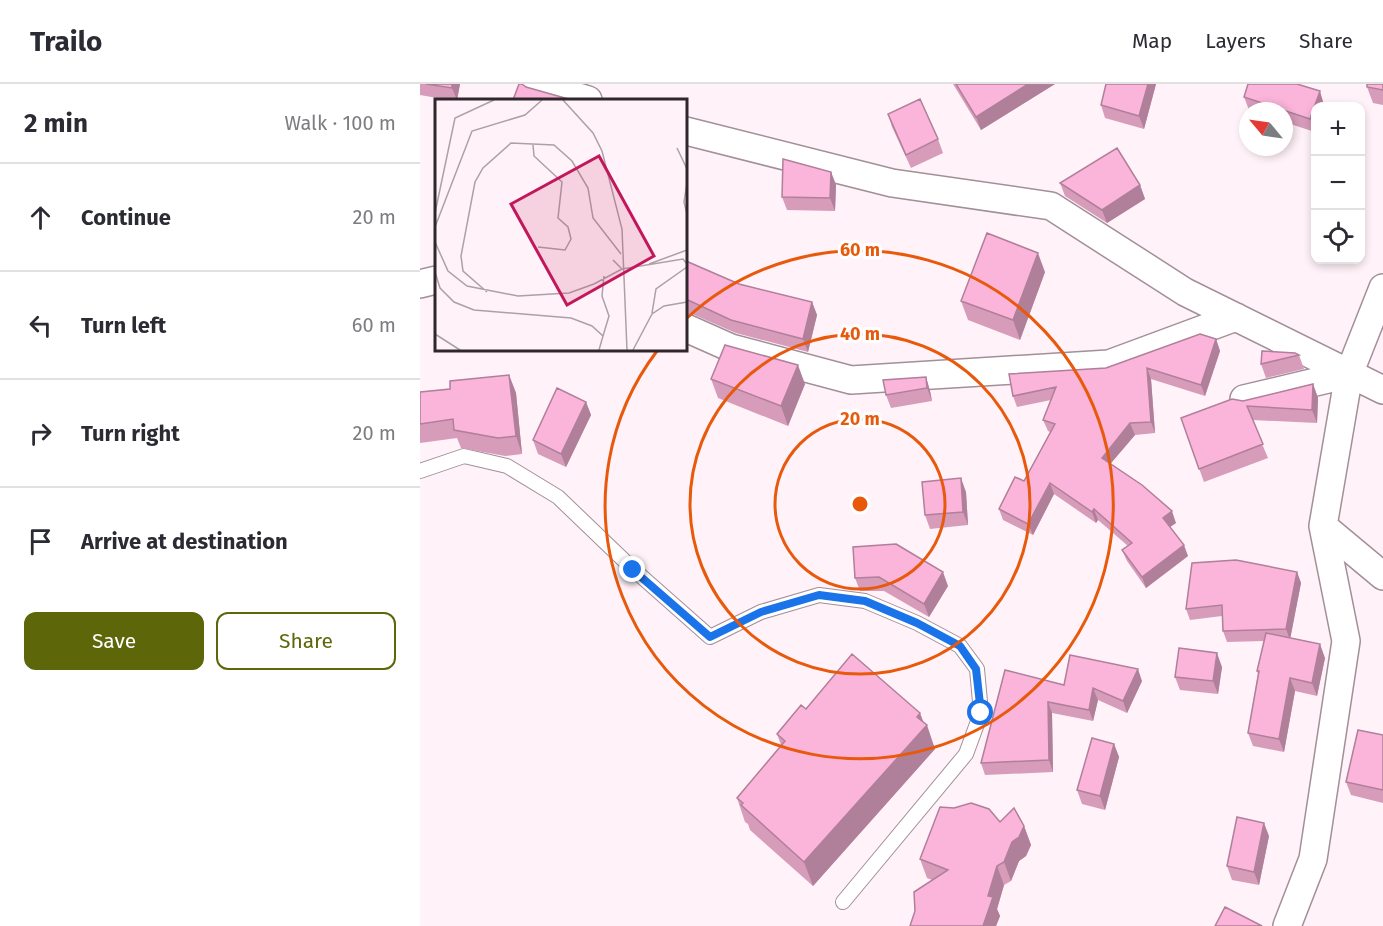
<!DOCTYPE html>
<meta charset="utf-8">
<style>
body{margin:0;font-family:"Fira Sans",sans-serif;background:#f2f2f3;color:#2b2b33}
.controls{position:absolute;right:18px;top:18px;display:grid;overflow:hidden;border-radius:12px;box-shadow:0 3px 9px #0003}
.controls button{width:54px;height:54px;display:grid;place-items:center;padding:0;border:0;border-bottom:2px solid #e1e1e2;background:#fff;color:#2b2b33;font:30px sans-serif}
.compass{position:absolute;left:819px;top:18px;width:54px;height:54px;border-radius:50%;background:#fff;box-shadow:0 3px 9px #0003;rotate:299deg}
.stop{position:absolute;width:18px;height:18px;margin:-14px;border:4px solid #1a73e8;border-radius:50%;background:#fff}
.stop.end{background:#1a73e8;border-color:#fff;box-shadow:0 2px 6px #0008}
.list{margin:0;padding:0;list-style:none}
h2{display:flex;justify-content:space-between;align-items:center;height:78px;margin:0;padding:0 24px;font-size:26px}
h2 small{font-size:20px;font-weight:400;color:#7c7c81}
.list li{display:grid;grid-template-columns:39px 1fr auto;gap:18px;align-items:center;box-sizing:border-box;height:108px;padding:0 24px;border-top:2px solid #e1e1e2}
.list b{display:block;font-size:22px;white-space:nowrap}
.list em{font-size:20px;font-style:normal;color:#7c7c81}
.actions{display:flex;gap:12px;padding:18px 24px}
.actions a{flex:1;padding:14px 0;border:2px solid #5d6608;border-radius:12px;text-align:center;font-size:21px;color:#5d6608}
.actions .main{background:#5d6608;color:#fff}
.icon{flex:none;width:33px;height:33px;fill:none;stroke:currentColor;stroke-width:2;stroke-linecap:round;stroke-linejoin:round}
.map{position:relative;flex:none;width:963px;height:842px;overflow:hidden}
header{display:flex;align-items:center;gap:36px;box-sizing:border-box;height:84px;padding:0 30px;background:#fff;border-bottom:2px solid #e1e1e2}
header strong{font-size:28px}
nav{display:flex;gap:33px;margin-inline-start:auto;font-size:21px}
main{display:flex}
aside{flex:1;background:#fff}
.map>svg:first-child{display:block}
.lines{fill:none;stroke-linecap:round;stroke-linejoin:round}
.lane-casing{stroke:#a28f98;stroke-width:16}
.street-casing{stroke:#a28f98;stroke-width:30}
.lane{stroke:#fff;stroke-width:14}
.street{stroke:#fff;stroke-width:27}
.wall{fill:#d89cbb}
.shaded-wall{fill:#b07f99}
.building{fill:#fbb5da;stroke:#b07f99;stroke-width:1.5}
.route{stroke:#1a73e8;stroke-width:8}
.ring{fill:none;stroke:#e8590c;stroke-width:3}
.inset-road{fill:none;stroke:#aca1a6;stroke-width:1.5}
.view{fill:#c2185b;fill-opacity:0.15;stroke:#c2185b;stroke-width:3}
.inset-edge{fill:none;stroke:#2f272b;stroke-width:3}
.centre{fill:#e8590c;stroke:#fff;stroke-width:3}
.ring-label{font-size:18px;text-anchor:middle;font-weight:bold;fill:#e8590c;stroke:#fff;stroke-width:6;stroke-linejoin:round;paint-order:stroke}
</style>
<header>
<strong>Trailo</strong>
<nav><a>Map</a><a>Layers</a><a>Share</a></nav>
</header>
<main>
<aside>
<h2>2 min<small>Walk · 100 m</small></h2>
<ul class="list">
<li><svg class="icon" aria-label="ahead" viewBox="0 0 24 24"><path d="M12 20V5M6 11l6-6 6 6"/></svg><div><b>Continue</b></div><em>20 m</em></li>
<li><svg class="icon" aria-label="left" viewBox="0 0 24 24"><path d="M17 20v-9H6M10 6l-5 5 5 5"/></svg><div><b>Turn left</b></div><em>60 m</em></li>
<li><svg class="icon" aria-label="right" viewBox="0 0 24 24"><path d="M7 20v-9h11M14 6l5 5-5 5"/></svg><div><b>Turn right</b></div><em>20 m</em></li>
<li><svg class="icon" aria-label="arrive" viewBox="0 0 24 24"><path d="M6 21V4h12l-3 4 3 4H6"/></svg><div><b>Arrive at destination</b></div></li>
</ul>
<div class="actions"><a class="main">Save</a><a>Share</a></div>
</aside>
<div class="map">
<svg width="963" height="842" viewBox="0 0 963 842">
<rect width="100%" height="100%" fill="#fff2f8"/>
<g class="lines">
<defs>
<path id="lane" d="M0 387 44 372 87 382 138 413 213 485 290 553 341 528 399 511 445 517 497 539 540 562 557 585 561 629 546 670 423 818"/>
<path id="street" d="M115 0 168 16
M266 47 472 99 631 122 765 208 963 306
M0 200 16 196
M266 244 311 264 431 296 689 280 816 233
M929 290 963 204
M824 315 929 290 903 442 926 557 893 775 867 842
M903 442 963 492"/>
</defs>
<use href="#lane" class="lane-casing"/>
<use href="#street" class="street-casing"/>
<use href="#lane" class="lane"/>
<use href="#street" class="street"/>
</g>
<path class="wall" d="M0 0H40L37 16H29L0 11Z
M533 0H635L561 46Z
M736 0 724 45 685 34 681 21Z
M963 0V21L953 19 947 3Z
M824 13 904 21 895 48 864 38V27L829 26Z
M468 30 518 55 523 69 491 84 472 43Z
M411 88 416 101 415 127 367 126 362 113Z
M640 99 720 101 725 115 687 139 645 112Z
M266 177 319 200 392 218 397 231 388 268 316 249 272 230 266 229Z
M625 188 600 256 548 236 541 217Z
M796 255 800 267 785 312 731 295 735 349 715 351 690 380 756 439 750 443 768 472 726 504 707 477 702 466 708 462 678 436 676 439 634 410 613 451 583 436 579 425 604 397 630 348 628 347 623 336 631 316 597 323 593 312 686 284Z
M879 271 884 285 846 294 841 280Z
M89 291 96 309 102 370 85 372 41 364 37 354 0 359V308L30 305Z
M506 293 510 307 512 317 471 324 466 311Z
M291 295 385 300 368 342 298 314Z
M893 300 898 314 897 339 832 336 848 374 784 398 761 334 823 317Z
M166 318 171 331 146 383 118 370 113 356Z
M546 408 548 441 510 445 505 431Z
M433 463 528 502 509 533 464 507H440L435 494Z
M877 488 881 499 870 554 905 574 897 612 875 607 864 668 833 662 828 649 838 590 837 587 844 557 807 558 803 547 802 532 770 536 766 525Z
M802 583 798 610 760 606 755 593Z
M722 597 707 629 678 616 673 637 632 629 633 688 565 691 561 679 644 601Z
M386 625 504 638 515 665 393 802 330 746 328 740 325 738 317 714 361 661 357 650Z
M963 651V719L931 711 926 698Z
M694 660 699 673 685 726 662 720 657 706Z
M580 738 604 742 611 761 606 772 599 777 591 797 584 801 577 825 580 832 576 842H490L512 796 507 794 500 775Z
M849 752 839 801 812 796 807 782Z"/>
<path class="shaded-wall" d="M32 0H40L37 16 32 4Z
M608 0H635L561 46 556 33Z
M728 0H736L724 45 719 32Z
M900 7 904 21V22H896L895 48 890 35Z
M411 88 416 101 415 127 410 114Z
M720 101 725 115 687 139 682 126Z
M618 169 625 188 600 256 593 236Z
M392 218 397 231 388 268 383 255Z
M796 255 800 267 785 312 781 301Z
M378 281 385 300 368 342 361 322Z
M727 284 731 295 735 349 731 338Z
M89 291 96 309 102 370 96 352Z
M506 293 510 307 512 317 507 304Z
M893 300 898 314 897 339 892 326Z
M166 318 171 331 146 383 141 370Z
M710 339 715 351 686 385 682 374Z
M541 394 546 408 548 441 543 428Z
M630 399 634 410 613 451 608 440Z
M674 425 678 436 676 439 672 428Z
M752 427 756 439 747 445 743 434Z
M764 461 768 472 726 504 722 493Z
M523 488 528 502 509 533 504 520Z
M877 488 881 499 870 556 866 545Z
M900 560 905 574 897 612 892 599Z
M797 569 802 583 798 610 793 597Z
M718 585 722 597 707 629 703 617Z
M870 594 875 607 864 668 859 655Z
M673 604 678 616 673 637 669 626Z
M628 618 632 629 633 688 629 676Z
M500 629 505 642 507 641 515 665 393 802 384 778Z
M694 660 699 673 685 726 680 712Z
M844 739 849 752 839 801 834 788Z
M604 742 611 761 606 772 599 777 591 797 584 778 592 758Z
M577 782 584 801 577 825 580 832 576 842H563L568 812Z"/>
<path class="building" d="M6 0H32V4Z
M99 0H102L106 3 152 16H93Z
M536 0H608L556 33Z
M686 0H728L719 32 681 21Z
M828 0H877L900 7 890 35 824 13Z
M947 0H963V6L947 3Z
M500 15 518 55 486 71 468 30Z
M697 64 720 101 682 126 640 99Z
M363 75 411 88 410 114 362 113Z
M567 149 618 169 593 236 541 217Z
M266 177 319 200 392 218 383 255 311 236 268 216H266Z
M780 250 796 255 781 301 727 284 731 338 710 339 682 374 722 401 752 427 743 434 764 461 722 493 702 466 712 459 674 425 672 428 630 399 608 440 579 425 595 393 604 397 635 340 623 336 636 303 593 312 589 290 686 284Z
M305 261 378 281 361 322 291 295Z
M842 267 875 269 879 271 841 280Z
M89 291 96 352 78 354 34 346 33 335 0 340V308L30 305V297Z
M506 293 507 304 466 311 463 296Z
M893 300 892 326 827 322 843 360 779 385 761 334 812 315 823 317Z
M137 304 166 318 141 370 113 356Z
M541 394 543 428 505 431 502 398Z
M476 460 523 488 504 520 459 493 435 494 433 463Z
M816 476 877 488 866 545 803 547 802 521 766 525 772 479Z
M846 549 900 560 892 599 870 594 859 655 828 649 839 587H837Z
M759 564 797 569 793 597 755 593Z
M432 570 500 629 497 633 507 641 384 778 321 721 323 719 317 714 365 657 357 650 381 621 386 625Z
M650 571 718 585 703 617 673 604 669 626 628 618 629 676 561 679 585 586 644 601Z
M938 646 963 651V706L926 698Z
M672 654 694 660 680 712 657 706Z
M551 719 569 725 580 738 594 724 604 742 599 753 592 758 584 778 577 782 568 812 573 813 563 842H490L495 827 494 808 528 786 500 775 520 723 534 724Z
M817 733 844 739 834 788 807 782Z
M805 823 842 842H795Z"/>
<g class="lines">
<path class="route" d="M213 486 290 553 341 528 399 511 445 517 497 539 540 562 556 585 561 629"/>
</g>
<g class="ring">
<circle cx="440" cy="420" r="85"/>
<circle cx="440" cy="420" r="170"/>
<path d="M267 234A254 254 0 1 1 237 267"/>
</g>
<g transform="translate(15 15)">
<rect width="252" height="252" fill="#fff2f8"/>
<path class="inset-road" d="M128 1 158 34 167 52 187 130 192 251M98 46 99 57 127 83 123 119 133 128 136 140 130 151 103 148M242 49 252 70M252 84 249 103 252 115M0 114 20 19 59 1M0 128 37 32 90 16 107 1M0 143 13 172 32 187 83 197 134 194 159 185 187 170 178 161M214 165 252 151M187 170 248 160 252 165M0 173 5 189 19 203 39 211 136 219 157 227 168 237 164 251M52 193 28 172 26 157 40 83 48 69 76 44 119 46 137 62 153 89 158 119 186 155M217 214 221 190 252 168M0 235 25 251M168 237 174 217 167 197 169 177M198 251 217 215 229 207 252 203"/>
<path class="view" d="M164 57 219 157 132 206 76 105Z"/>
<rect width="252" height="252" class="inset-edge"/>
</g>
<circle cx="440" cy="420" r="9" class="centre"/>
<g class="ring-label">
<text x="440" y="172">60 m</text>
<text x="440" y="256">40 m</text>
<text x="440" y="341">20 m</text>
</g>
</svg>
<div class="controls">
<button>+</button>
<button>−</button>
<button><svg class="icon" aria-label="locate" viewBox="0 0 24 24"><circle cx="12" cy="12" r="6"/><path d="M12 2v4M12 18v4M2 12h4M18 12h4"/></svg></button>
</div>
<svg class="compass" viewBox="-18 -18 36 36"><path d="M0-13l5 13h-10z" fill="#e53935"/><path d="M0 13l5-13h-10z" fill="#7c7c81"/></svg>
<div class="stop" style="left:561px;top:629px"></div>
<div class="stop end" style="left:213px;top:486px"></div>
</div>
</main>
